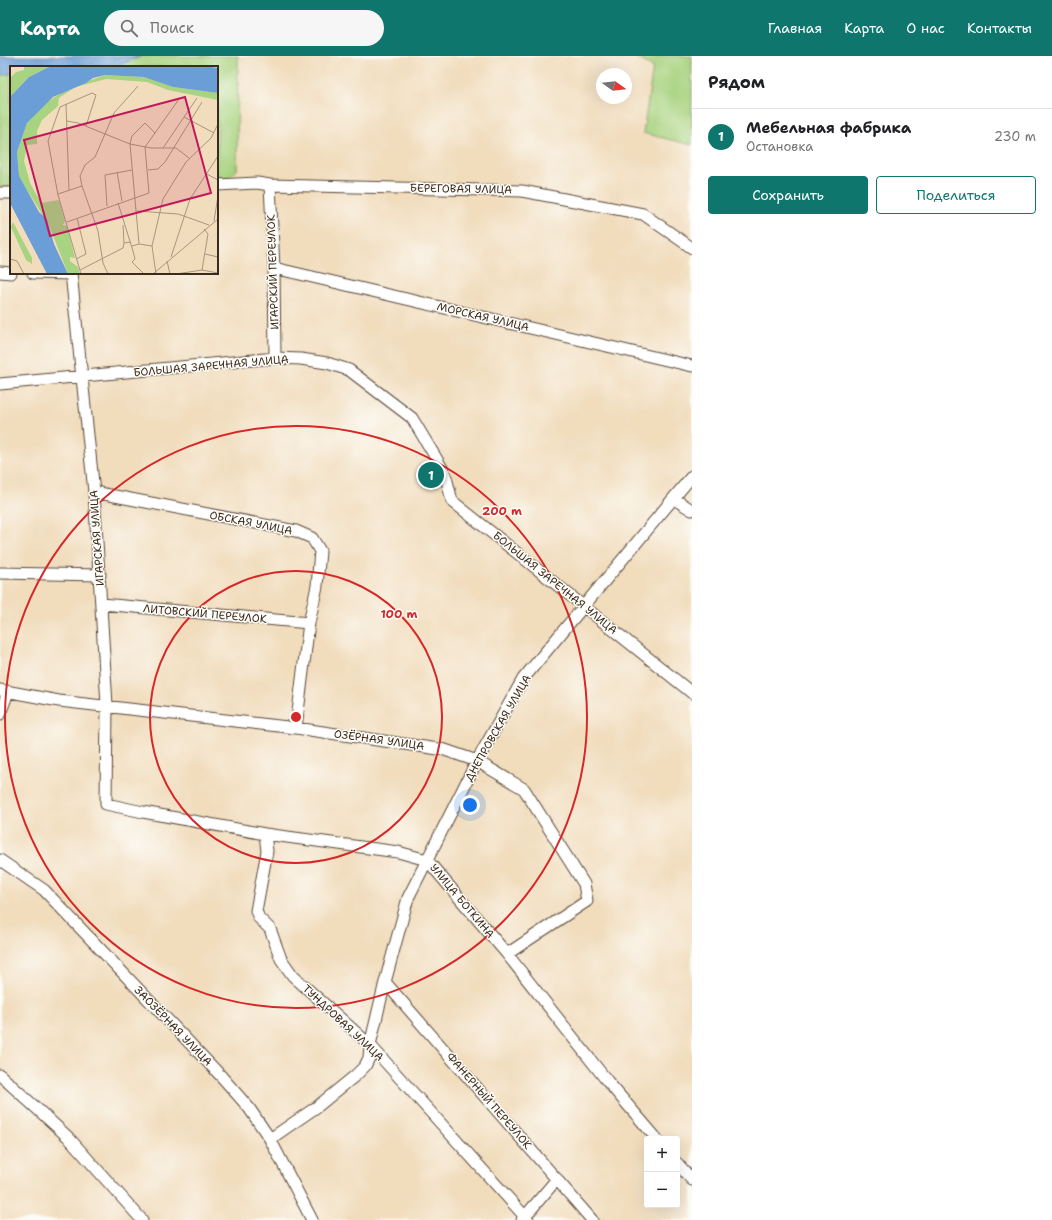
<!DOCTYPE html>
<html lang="ru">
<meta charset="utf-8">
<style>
body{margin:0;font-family:"Shantell Sans",sans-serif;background:#f6f6f6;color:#202124}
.controls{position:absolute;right:12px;bottom:12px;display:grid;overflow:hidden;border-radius:4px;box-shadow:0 4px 16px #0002}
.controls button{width:36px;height:36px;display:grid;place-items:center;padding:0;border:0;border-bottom:1px solid #e0e0e0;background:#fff;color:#202124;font:20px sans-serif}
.compass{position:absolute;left:596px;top:12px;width:36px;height:36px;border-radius:50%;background:#fff;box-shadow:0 4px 16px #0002;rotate:105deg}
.you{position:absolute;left:470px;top:749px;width:14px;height:14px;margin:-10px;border:3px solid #fff;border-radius:50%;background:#1a73e8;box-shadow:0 0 0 6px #1a73e833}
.badge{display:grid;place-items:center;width:26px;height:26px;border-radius:50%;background:#0f766e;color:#fff;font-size:13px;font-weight:700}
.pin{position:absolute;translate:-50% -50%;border:2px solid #fff;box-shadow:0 1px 4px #0006}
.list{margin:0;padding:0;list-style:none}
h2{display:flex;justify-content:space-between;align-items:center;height:52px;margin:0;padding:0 16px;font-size:17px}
h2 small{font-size:13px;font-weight:400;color:#757577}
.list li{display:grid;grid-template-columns:26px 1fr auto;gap:12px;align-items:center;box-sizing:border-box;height:56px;padding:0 16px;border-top:1px solid #e0e0e0}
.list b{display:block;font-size:15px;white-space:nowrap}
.list p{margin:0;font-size:13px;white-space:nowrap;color:#757577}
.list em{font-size:13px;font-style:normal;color:#757577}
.actions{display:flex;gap:8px;padding:12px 16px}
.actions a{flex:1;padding:9px 0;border:1px solid #0f766e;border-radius:4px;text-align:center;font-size:14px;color:#0f766e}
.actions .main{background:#0f766e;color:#fff}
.icon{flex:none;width:22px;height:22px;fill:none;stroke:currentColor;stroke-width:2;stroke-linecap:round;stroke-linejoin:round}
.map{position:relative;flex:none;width:692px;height:1164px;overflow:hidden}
header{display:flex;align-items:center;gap:24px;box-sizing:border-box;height:56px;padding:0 20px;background:#0f766e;color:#fff}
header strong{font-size:19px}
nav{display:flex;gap:22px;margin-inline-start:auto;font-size:14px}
.search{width:280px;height:36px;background:#f6f6f6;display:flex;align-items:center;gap:10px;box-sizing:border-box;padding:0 14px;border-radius:22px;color:#757577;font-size:15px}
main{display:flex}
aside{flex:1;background:#fff}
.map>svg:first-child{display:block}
.green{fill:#a8d380;stroke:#727e4f}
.water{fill:#6b9ed6;stroke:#53647a}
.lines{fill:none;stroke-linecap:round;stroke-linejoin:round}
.minor-casing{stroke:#564536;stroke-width:13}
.minor{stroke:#fff;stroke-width:11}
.ring{fill:none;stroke:#d62828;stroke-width:2}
.labels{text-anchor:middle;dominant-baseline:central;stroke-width:3;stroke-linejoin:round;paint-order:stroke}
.street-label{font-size:11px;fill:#3b2a1e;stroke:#fdfcf7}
.inset-road{fill:none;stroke:#a8957d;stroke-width:1}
.view{fill:#c2185b;fill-opacity:0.15;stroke:#c2185b;stroke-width:2}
.inset-edge{fill:none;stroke:#3b2a1e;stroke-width:2}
.centre{fill:#d62828;stroke:#fdfcf7;stroke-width:2}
.ring-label{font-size:12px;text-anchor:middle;font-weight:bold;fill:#d62828;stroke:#fdfcf7;stroke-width:3;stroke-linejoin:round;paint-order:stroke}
</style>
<header>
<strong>Карта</strong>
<div class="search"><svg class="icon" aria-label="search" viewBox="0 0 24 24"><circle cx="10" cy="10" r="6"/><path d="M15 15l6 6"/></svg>Поиск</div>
<nav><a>Главная</a><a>Карта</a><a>О нас</a><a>Контакты</a></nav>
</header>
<main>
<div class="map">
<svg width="692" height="1164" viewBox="0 0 692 1164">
<rect width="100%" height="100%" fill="#fdfcf7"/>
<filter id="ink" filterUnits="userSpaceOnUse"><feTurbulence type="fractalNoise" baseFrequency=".025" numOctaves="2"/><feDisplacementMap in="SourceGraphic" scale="8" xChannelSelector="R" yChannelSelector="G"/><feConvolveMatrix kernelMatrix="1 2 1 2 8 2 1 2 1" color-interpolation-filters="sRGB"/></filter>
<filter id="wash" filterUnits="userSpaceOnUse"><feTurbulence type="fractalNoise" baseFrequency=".012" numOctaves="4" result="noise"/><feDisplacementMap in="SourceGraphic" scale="16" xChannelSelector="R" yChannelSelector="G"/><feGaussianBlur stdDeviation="0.9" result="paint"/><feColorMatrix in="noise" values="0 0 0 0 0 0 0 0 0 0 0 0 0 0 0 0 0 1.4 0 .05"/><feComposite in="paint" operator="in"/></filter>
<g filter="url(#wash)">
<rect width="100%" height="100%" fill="#f1dcbc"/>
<path class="green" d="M142 0H238L237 114 228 123 217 121V11H64L136 3Z
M634 0H692V89L643 77 653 11Z
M11 18V132L0 131V19Z"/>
<path class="water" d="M0 0H142L120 9H74L64 11H11V18L0 19Z"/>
</g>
<g filter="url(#ink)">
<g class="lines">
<defs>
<path id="minor" d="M217 129 257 127 270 129 522 135 643 158 692 192
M270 129 274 212 275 302
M0 137H11
M274 212 692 310
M0 216 11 217
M33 217 71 218
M71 217 94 436 107 649 106 748 143 756 265 778 398 796 427 804 507 898 608 1026 657 1083
M0 328 275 302 301 303 327 307 349 314 412 362 445 417 452 445 692 637
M94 436 296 475 312 482 320 495 317 530 309 567 296 672
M674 443 692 454
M0 517 100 519
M102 548 309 567
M0 634 59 645 296 672 445 694 477 705 524 733 584 828 587 845 507 898
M0 658 8 636
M265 778 267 795 256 855 259 862 270 873 281 903 293 920 370 989 528 1164
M0 804 44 834 221 1020 249 1052 270 1083 312 1164
M385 926 592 1164
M0 1019 68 1081 142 1164
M270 1083 318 1050 356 1019 365 1010 369 1002 370 989 385 926 408 842 477 705 523 623 692 420
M677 1107 692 1124
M522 1164 557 1123"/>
</defs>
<use href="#minor" class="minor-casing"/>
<use href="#minor" class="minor"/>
</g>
</g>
<g class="ring">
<circle cx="296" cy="661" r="146"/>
<circle cx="296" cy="661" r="291"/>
</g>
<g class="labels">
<g class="street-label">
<text transform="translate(461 133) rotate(1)">БЕРЕГОВАЯ УЛИЦА</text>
<text transform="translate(273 216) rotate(-92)">ИГАРСКИЙ ПЕРЕУЛОК</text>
<text transform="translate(483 261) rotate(13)">МОРСКАЯ УЛИЦА</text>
<text transform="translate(211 310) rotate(-5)">БОЛЬШАЯ ЗАРЕЧНАЯ УЛИЦА</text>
<text transform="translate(251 467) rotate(11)">ОБСКАЯ УЛИЦА</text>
<text transform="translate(97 482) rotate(-94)">ИГАРСКАЯ УЛИЦА</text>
<text transform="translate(555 527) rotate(39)">БОЛЬШАЯ ЗАРЕЧНАЯ УЛИЦА</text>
<text transform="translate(205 558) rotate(5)">ЛИТОВСКИЙ ПЕРЕУЛОК</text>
<text transform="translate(498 672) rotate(-60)">ДНЕПРОВСКАЯ УЛИЦА</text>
<text transform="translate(379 684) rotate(8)">ОЗЁРНАЯ УЛИЦА</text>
<text transform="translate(462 845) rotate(50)">УЛИЦА БОТКИНА</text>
<text transform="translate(343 967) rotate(43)">ТУНДРОВАЯ УЛИЦА</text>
<text transform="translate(173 970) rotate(46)">ЗАОЗЁРНАЯ УЛИЦА</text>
<text transform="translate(489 1045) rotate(49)">ФАНЕРНЫЙ ПЕРЕУЛОК</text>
</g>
</g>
<g transform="translate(10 10)">
<rect width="208" height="208" fill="#f1dcbc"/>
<path d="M14 0H41L19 11 0 31V12L6 6 14 4ZM95 9 136 11 163 21 208 27V34L158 24 137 16 96 13 65 21 49 32 48 40 32 54 27 65V78L17 79 14 95 20 117 31 137 49 134 55 155 53 159 57 160 65 192 60 191V195L68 201 70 208H58L39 159 13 118 9 110 7 86 17 57 34 38 59 22ZM3 156 22 192V198L16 194 1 161Z" fill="#a8d380"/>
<path d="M41 0H196L208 2V27L163 21 134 11 95 9 83 12 76 17 43 31 17 57 7 86 9 110 29 146 37 153 44 178 58 208H37L0 137V31L19 11Z" fill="#6b9ed6"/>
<path class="inset-road" d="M56 38 59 124M174 51 204 67M57 55 68 57 120 78 141 82H166L179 92M153 82 187 32M138 104 148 103 155 96 192 36M107 106 112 135M195 107 208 114M48 128 72 120M108 137 123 185 125 193 122 196 134 208M97 140 95 109 122 104M127 145 168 148 199 159M204 155 208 130M57 156 139 127 135 81 169 33M113 159 114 177 121 176M129 178 120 78 122 70 135 57 145 67M122 180 129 178 142 180M195 188 208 191M161 191 180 133 208 90M0 193 7 195 14 208M66 193 76 188 67 152M157 195 160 208M70 204 113 182 114 177M192 204 198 168 194 163M71 208 48 129 38 75 50 41 82 27 86 29 76 60M98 208 93 197 88 165 72 120 70 110 75 99 85 91 104 47 128 20M143 208 208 153M146 208 142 180 153 133 176 96 201 72 208 58M166 208 192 204 208 207"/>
<path class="view" d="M175 31 201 127 40 170 14 74Z"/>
<rect width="208" height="208" class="inset-edge"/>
</g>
<circle cx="296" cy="661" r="6" class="centre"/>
<g class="ring-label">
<text x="502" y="459">200 m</text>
<text x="399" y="562">100 m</text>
</g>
</svg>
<div class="controls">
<button>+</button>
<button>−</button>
</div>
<svg class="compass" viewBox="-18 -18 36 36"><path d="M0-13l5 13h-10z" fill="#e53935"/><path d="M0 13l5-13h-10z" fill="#757577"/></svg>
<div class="you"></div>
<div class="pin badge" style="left:431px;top:419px">1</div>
</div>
<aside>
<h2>Рядом<small></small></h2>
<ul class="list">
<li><span class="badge">1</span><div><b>Мебельная фабрика</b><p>Остановка</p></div><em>230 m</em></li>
</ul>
<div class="actions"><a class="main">Сохранить</a><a>Поделиться</a></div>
</aside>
</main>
